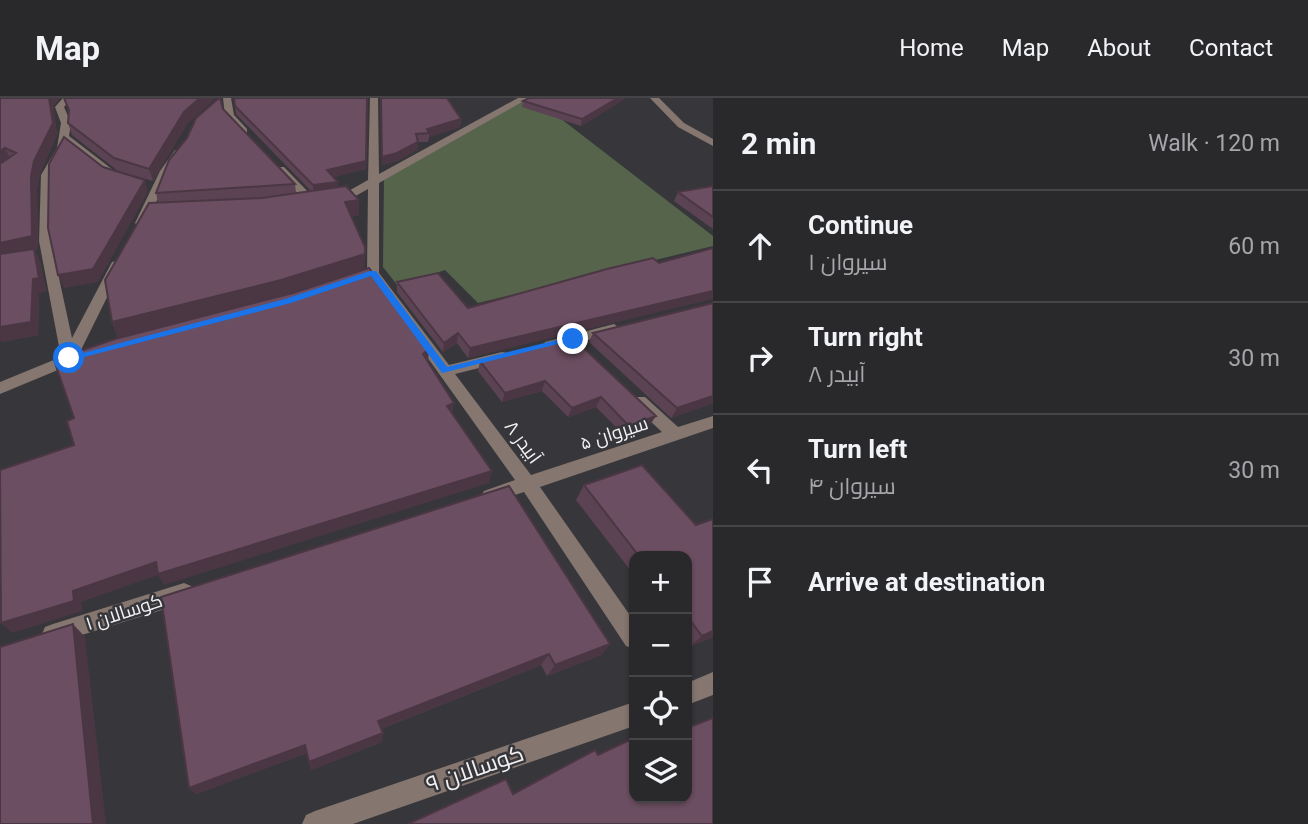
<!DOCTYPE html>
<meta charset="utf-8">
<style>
body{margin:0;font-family:Roboto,Cairo,sans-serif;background:#313134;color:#f1f3f6}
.controls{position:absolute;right:21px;bottom:21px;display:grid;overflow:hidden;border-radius:14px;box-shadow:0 2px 5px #0004}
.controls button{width:63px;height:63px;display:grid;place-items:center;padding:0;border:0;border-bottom:2px solid #454548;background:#29292c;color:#f1f3f6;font:35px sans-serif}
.stop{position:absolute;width:21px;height:21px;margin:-16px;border:5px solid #1a73e8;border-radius:50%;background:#fff}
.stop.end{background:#1a73e8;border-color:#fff;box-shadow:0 2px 7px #0008}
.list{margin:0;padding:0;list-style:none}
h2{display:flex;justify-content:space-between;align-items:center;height:91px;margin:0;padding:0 28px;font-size:30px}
h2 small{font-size:23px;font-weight:400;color:#a5a6a9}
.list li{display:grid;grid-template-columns:46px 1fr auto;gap:21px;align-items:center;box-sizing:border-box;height:112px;padding:0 28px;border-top:2px solid #454548}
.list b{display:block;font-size:26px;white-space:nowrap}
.list p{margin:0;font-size:23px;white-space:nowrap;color:#a5a6a9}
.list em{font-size:23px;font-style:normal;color:#a5a6a9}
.icon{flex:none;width:38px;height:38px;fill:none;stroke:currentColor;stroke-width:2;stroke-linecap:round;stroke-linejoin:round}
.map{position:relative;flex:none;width:713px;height:726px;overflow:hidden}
header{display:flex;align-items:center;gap:42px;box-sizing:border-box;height:98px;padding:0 35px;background:#29292c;border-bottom:2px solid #454548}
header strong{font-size:33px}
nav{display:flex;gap:38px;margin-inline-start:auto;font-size:24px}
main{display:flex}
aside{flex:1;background:#29292c}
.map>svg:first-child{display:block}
.green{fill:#55644b}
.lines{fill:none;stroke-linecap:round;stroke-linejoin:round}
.minor{fill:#85766f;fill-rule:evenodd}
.wall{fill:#5c4353}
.shaded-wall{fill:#4b3744}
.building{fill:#6b4e61;stroke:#4b3744;stroke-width:2}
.route{fill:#1a73e8}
.labels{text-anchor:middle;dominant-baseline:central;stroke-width:5;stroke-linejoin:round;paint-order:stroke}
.street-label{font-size:19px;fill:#f2f2f4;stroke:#37373b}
.near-street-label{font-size:23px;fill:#f2f2f4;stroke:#37373b}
</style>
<header>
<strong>Map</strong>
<nav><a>Home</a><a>Map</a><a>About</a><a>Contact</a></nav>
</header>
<main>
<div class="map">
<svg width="713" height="726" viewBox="0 0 713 726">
<rect width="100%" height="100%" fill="#37373b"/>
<path class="green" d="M526 0H534L713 138V148L478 205 445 172 398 188 383 169 384 79Z"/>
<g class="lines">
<path class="minor" d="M63 0H72L64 9 71 25 69 38 117 75 128 80 123 83 109 79 67 46 51 77V143L72 240 112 164 117 163 123 167 80 254 84 258 82 262 0 296V284L61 259 39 143 41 77 57 50 61 25 55 9Z
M223 0H231L234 17 247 31V35H241L225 18Z
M370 0H378L379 76 518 0H529L379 85V175L449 267 502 254 507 255 509 259 507 263 455 276 531 377 662 334 633 307 631 303 633 299H645L678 329 713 318V330L540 389 634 523V551L626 548 524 394 490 405 484 403 481 398 484 393 515 382 367 175 368 91 352 100 330 104 324 101 345 95 368 82Z
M650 0H659L684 25 713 41V48L678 29Z
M175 52 184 54 170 73 147 125 137 127 135 125 160 73Z
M276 69H284L315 101V105H307L276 73Z
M614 226 621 231 619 234 550 252 543 247 545 244Z
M184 485 191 488 194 495 191 502 184 505 53 546 45 543 42 536 45 529 53 526Z
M713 574V597L687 607V585Z
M634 604V628L353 726H302L306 717 315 713Z"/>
</g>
<path class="wall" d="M0 0H60L53 7 57 37 40 75 37 91 38 151 34 152 40 164 46 193 39 195 38 237 1 244Z
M64 0H215L187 26 153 83 118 73 72 37 68 25 69 14Z
M234 0H367L366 71 333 79 338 89 359 102V117L351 118 365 149 364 171 282 197 118 240 112 224 158 104 156 95 223 11 295 86 296 95 311 93 236 16Z
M381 0 461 21 460 29 429 39 428 44H418L417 52 397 63 382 67Z
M626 0 581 28 522 9 523 3Z
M713 88V131L674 103 678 94Z
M659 165 468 260 457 245 443 254 397 194V184L468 210Z
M593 235 713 305 671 320 589 244Z
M573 240 650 327 624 337 596 309 568 319 542 293 502 304 478 273 480 263Z
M584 387 696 427 713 539 689 549 687 546V458H634V477L576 402Z
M161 499 610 546 601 557 547 578 541 567 381 631 382 644 311 672 307 655 196 696 189 690Z"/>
<path class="shaded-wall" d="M49 0H60L53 7 57 37 40 75 37 91 38 151 34 152 40 164 46 193 39 195 38 237 1 244 0 242V145Z
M200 0H215L187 26 153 83 149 71 184 14Z
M367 0 366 71 327 81V72Z
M618 0H626L581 28 582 21Z
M461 21 460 29 429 39V35L427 31Z
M418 44 417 52 397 63 382 67V59Z
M5 50 11 62 0 69V53Z
M145 82 148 94 98 184 64 190 58 177Z
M338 84V93L314 96 313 87Z
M359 102V117L345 119V104Z
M365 156 364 171 282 197 118 240 112 224Z
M713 193V201L468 260 470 250Z
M458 235 457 245 443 254 444 245Z
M429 251 428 265 423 256Z
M545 283 542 293 502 304 505 295Z
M713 298V305L671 320 677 310Z
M601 299 596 309 568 319 572 310Z
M454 305 452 319 447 308Z
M656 318 650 327 624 337 629 328Z
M492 373 489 385 164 487 158 477 81 504 83 513 12 535 1 525 73 493 156 464Z
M73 526 85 539 106 726H93Z
M713 533V539L689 549 702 538Z
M610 546 601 557 547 578 555 567Z
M549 556 541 567 378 632V623Z
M383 635 382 644 311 672 309 664Z
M305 647 307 655 196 696 189 690Z"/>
<path class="building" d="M0 0H49L53 25 34 63 31 78 32 138 0 145V66L16 55 5 50 0 53Z
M64 0H200L184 14 149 71 114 60 68 25 69 12Z
M219 0H220L223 11 295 86 156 95 169 62 187 40 196 20Z
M234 0H367L366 63 327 72 338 84 313 87 235 8Z
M381 0H447L461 21 427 31 429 35 416 36 418 44 397 55 382 59Z
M529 0H618L582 21 523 3Z
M64 39 103 69 145 82 93 171 58 177 48 130 49 66Z
M346 88 359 102 345 104 365 149V156L281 182 112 224 105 182 149 105 262 100Z
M713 88V119L678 94Z
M713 150V193L470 250 458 235 444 245 397 184 438 175 468 210 607 171 653 160 659 165Z
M34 151 39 180 33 181 31 224 0 229V156Z
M369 170 429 251 423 256 454 305 447 308 492 373 158 476 156 464 73 493 74 503 1 525 0 372 74 347 67 323 74 320 54 262 115 241 293 195Z
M713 205V298L677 310 593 235Z
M573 240 656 318 629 328 601 299 572 310 545 283 505 295 480 263Z
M642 367 696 427 713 421V533L702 538 687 518V458H639L584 387Z
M509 388 610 546 555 567 549 556 378 623 383 635 309 664 305 647 189 690 161 499Z
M73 526 93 726H0V549Z
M713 620V726H408L506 681 513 696 595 652 598 657 634 640V700H687V630Z"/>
<path class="route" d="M370 173H376L447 269 573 238 578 241 442 275 371 178 291 205 69 263 64 260 285 201Z"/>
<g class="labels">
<g class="street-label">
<text transform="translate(614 335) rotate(-18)">سیروان ۵</text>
<text transform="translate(523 344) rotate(54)">آبیدر ۸</text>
<text transform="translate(124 514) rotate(-18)">کوسالان ۱</text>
</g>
<g class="near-street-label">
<text transform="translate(475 671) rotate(-19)">کوسالان ۹</text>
</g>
</g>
</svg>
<div class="controls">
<button>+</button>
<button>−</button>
<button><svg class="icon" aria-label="locate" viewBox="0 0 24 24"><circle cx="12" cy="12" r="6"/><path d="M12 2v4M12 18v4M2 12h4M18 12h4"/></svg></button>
<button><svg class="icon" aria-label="layers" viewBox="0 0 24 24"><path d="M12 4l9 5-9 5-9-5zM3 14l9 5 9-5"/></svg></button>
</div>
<div class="stop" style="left:69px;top:260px"></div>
<div class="stop end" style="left:573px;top:241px"></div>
</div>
<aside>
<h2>2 min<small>Walk · 120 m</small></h2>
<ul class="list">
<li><svg class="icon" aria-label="ahead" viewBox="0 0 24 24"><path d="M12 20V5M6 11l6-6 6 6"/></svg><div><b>Continue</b><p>سیروان ۱</p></div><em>60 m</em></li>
<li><svg class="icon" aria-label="right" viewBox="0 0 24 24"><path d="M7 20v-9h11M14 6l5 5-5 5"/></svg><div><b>Turn right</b><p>آبیدر ۸</p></div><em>30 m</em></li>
<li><svg class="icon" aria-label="left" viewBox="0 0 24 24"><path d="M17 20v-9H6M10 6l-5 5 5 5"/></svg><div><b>Turn left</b><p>سیروان ۴</p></div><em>30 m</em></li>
<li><svg class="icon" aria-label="arrive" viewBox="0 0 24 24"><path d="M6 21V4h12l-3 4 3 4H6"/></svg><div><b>Arrive at destination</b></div></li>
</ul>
</aside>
</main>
